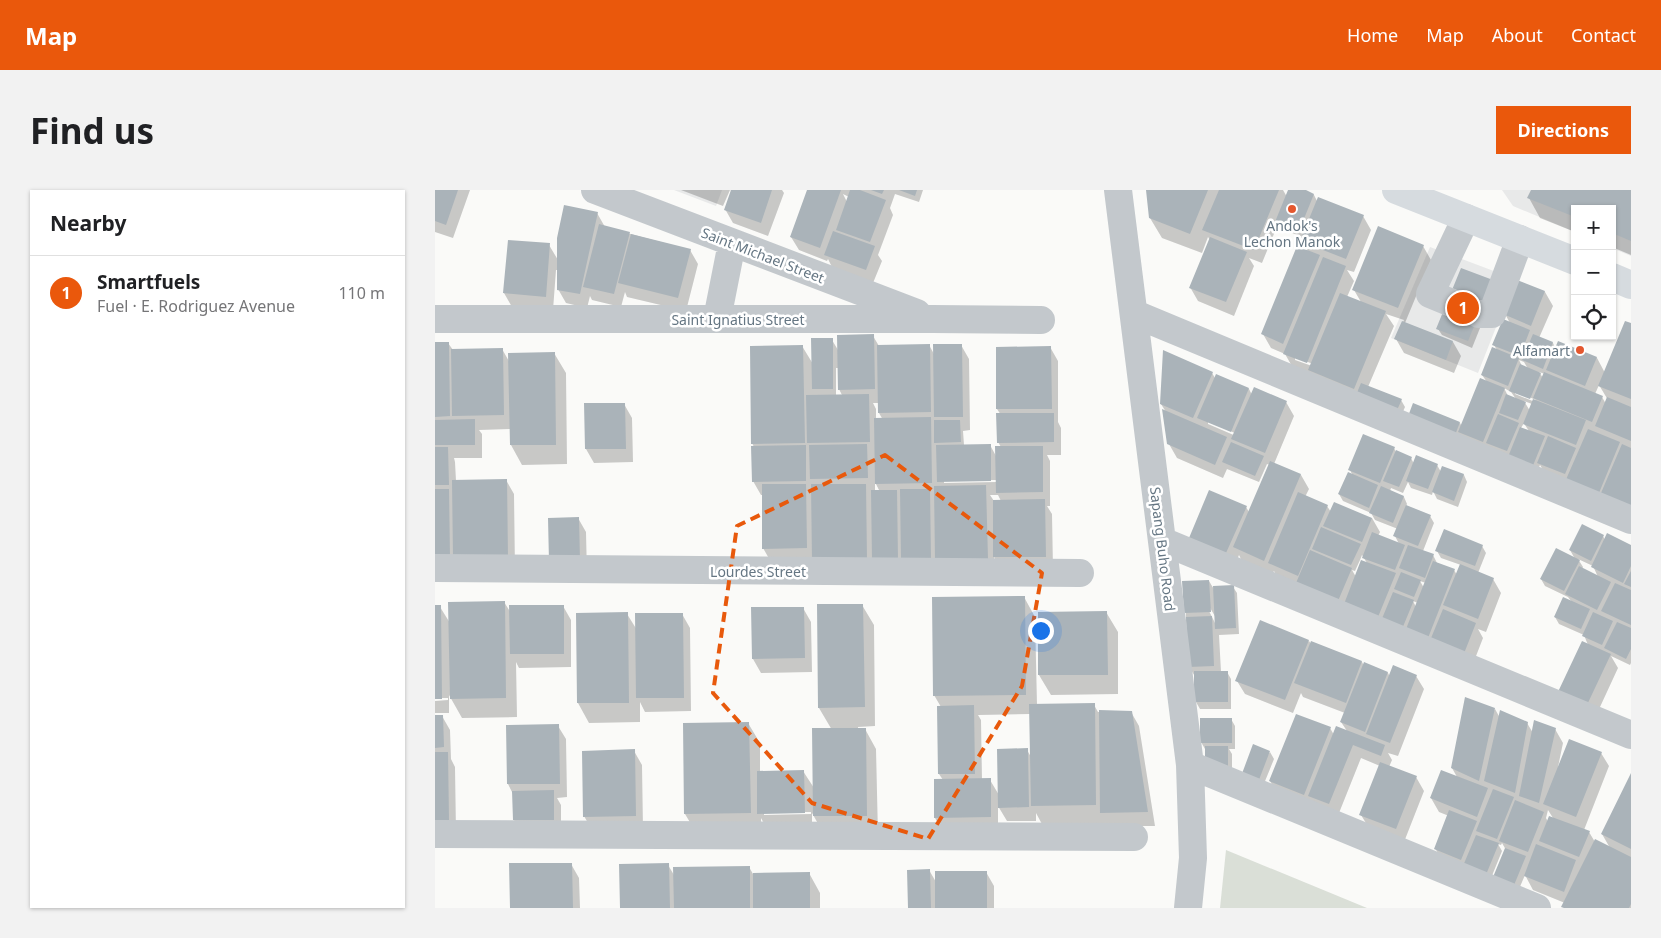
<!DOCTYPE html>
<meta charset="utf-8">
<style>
body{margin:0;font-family:"Noto Sans",sans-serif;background:#f2f2f2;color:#202124}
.controls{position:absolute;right:15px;top:15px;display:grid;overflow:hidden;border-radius:0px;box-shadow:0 1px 4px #0004}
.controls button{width:45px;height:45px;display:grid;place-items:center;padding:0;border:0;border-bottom:1px solid #e0e0e0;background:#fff;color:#202124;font:25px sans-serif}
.you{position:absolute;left:605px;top:440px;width:18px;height:18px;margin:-12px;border:4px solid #fff;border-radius:50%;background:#1a73e8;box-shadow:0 0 0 8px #1a73e833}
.badge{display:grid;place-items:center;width:32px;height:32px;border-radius:50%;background:#ea580c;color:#fff;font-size:16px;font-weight:700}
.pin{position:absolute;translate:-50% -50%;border:2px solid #fff;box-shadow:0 1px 5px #0006}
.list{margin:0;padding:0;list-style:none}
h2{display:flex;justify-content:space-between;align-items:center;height:65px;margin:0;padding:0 20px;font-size:21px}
h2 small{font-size:16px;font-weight:400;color:#757577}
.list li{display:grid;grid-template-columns:32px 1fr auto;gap:15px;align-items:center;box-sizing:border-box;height:75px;padding:0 20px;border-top:1px solid #e0e0e0}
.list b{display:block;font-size:19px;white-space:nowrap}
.list p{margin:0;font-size:16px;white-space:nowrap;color:#757577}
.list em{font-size:16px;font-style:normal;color:#757577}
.icon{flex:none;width:28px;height:28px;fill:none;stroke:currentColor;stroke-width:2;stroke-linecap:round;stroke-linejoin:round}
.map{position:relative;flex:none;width:1196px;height:718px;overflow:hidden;border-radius:0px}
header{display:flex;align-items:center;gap:30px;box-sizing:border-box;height:70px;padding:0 25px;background:#ea580c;color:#fff}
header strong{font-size:24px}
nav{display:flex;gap:28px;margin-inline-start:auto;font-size:18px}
.intro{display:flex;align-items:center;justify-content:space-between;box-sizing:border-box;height:120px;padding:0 30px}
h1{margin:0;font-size:35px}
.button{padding:12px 22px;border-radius:0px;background:#ea580c;color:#fff;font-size:18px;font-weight:700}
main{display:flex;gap:30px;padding:0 30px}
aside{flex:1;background:#fff;border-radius:0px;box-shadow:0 1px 4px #0004}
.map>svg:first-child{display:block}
.built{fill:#e8e9e9}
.green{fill:#dadfd7}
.shadow{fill:#0003;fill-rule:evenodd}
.building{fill:#aab3b9}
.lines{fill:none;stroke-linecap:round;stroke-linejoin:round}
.minor-tunnel{stroke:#d5d9db;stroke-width:28;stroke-dasharray:28 14;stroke-linecap:butt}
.minor{stroke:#c3c8cc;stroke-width:28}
.major{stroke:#d6dbdf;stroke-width:28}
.marked{fill:none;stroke:#e8590c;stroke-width:4;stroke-dasharray:10 6;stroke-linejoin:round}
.poi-dot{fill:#e4572e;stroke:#fff;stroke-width:2}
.labels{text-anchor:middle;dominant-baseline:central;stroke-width:5;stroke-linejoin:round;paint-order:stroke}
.poi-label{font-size:14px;fill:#657683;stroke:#fff}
.street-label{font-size:14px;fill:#657683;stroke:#fff}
</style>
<header>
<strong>Map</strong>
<nav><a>Home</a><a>Map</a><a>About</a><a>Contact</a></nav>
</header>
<div class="intro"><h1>Find us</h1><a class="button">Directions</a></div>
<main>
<aside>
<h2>Nearby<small></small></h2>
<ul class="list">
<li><span class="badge">1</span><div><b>Smartfuels</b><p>Fuel · E. Rodriguez Avenue</p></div><em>110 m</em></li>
</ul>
</aside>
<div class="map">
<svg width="1196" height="718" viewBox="0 0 1196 718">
<rect width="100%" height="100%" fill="#fafaf8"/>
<path class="built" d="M239 0H287L281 16Z
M1067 0H1196V66L1177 58V19H1140V42L1078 16Z
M995 57 1080 89 1043 183 956 148Z"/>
<path class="green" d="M791 660 932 718H785Z"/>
<path class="shadow" d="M0 0H35L18 48 0 42Z
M246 0H347L349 3 333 46 298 33 290 19 297 1 295 0 288 16Z
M374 0H488L484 12 460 4 455 18 458 25 443 65 447 71 438 93 398 79 393 69 392 71 364 60 356 47ZM408 4 414 7 412 12Z
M712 0H848L852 7 855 0H867L879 5 882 11 928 26 936 40 919 82 912 80 919 91 912 107 926 112 919 100 988 56 996 70 970 133 1018 152 1026 166 1019 183 969 163 961 149 969 130 951 124 959 136 933 197 966 210 970 217 963 233 858 178 850 164 836 158 828 144 873 61 866 51 868 47 846 39 843 34 827 73 814 68 819 76 799 126 763 111 755 97 775 50 773 47 767 63 727 48 715 28ZM860 167 878 174 877 176 860 170Z
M1097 0H1196V65L1177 57V19H1140V42L1105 28 1094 8Z
M162 23 170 37 255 60 263 74 251 121 192 107 190 102 186 117 157 110 155 106 152 118 131 113 123 99V80H121L118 120 77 117 69 103 114 55 123 70Z
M1083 91 1110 102 1118 116 1104 148 1118 153 1121 160 1162 168 1170 183 1196 135V333L1108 280 1105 275 1101 284 977 236 1025 233 1027 237 1052 192 1047 185 1062 160 1059 155 1075 133 1070 124ZM1084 170 1089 172 1093 179 1087 176ZM1104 182 1110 184 1108 188ZM1164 195 1173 210 1171 214 1167 207 1160 204ZM1069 198 1076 202 1081 209 1073 206ZM1080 201 1101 210 1100 212 1080 204ZM1089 211 1097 214 1095 221ZM1089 233 1090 235 1094 241 1086 238Z
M1061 98 1037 158 1007 145 1003 139Z
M438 146 444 156 494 155 499 164 526 155 534 169 535 240 528 241 529 255H555L561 266 566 257 563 252 566 225 562 219 615 157 623 171V232L626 238V265H612L615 271V316H612L617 324 618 380 567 381 559 367 560 382 336 372 328 358V305H326L318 291 319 257 317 253 367 156 378 174 397 150 403 160ZM401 178H403L404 199 407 205 401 206ZM438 213H444V223L448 230H441V219ZM509 290H562V292L509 293ZM440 292 445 302H440ZM555 305H563L566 311H559Z
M0 153H13L18 160 67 159 75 173 119 163 131 183 132 274 87 275 76 255V239L44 240 47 244V268H19L20 272 21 291 71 290 79 304 80 381H0Z
M777 183 780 188 814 199 817 205 851 212 859 226 839 274 866 285 874 299 870 307 892 316 896 322 937 328 945 342 943 346 964 354 960 346 963 339 940 330 936 323 908 311 904 304 918 286 915 280 959 258 961 262 976 268 979 274 1002 275 1006 282 1008 277 1029 285 1032 292 1023 317 1002 309 998 301 997 305 976 298 973 292 968 303 956 298 955 301 969 307 972 314 971 316 995 326 999 333 988 361 998 365 1002 373 1019 380 1022 385 1026 375 1006 368 1002 361 1047 356 1051 363 1043 383 1058 389 1066 403 1051 442 1043 439 1048 448 1036 479 842 387 839 381 837 384 807 371 804 365 799 377 755 347 811 317 814 322 835 275 832 274 824 292 792 279 788 288 742 268 734 254 731 222 726 214ZM773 231 802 244 801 246 773 234ZM927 365 932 373 925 370ZM925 370 927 371 921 387 917 380 920 381ZM985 391 991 393 989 398ZM978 411 983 413 981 417Z
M189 214 197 228 198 272 159 273 151 259Z
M143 328 151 342 152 385 114 329Z
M1147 336 1168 346 1170 350 1196 357V473L1195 475 1176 466 1183 478 1159 530 1132 518 1153 455 1149 445 1124 434 1120 427 1136 411 1133 407 1110 396 1106 389 1140 369 1135 360ZM1143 369 1158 376 1163 387 1147 379 1148 377Z
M774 391 780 401 798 397 802 403 804 444 784 445 786 482H792L796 489V519H765L761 512V488L754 477 749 392ZM774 416 781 428V435L772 417Z
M589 407 600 427 602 515H659L663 522H696L704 536 720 636H608L601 623V631H572L563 616V641L508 642 500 628 508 590 504 584 506 517 499 505ZM595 524 596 567 592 560 564 605 555 590H547L546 530 543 525Z
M69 412 76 423 128 416 136 430V477L84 478 81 472 82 527 27 528 14 505V523H0V511L13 510V508H0V417H5L15 433Z
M427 415 439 435 440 536 423 537V539H430L441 559 443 645 390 646 377 623V637H331L326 628V643L262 644 250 624 313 533 325 553V582L368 581 379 598 397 540 384 518ZM329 622H376V624L329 625Z
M368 418 376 432 377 482 326 483 318 469Z
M671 422 683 442V504L616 505 604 485Z
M192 424 202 440 247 424 255 438 256 521 210 522 205 512V532L154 533 143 513Z
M874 451 876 454 877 452 927 472 929 476 953 483 955 487 981 486 989 499 963 566 953 563 957 570 954 577 981 587 989 601 969 652 934 638 926 625 945 576 926 568 902 628 843 605 835 591 895 538 899 545 912 541 906 532 910 523 868 507 866 503 858 523 810 504 802 491Z
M1060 519 1065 528 1092 533 1098 543 1120 539 1128 553 1123 577 1166 563 1174 576 1149 640 1154 642 1160 652 1175 658 1167 644 1196 586V718H1129L1130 713 1098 700 1090 685 1081 706 1071 660 1067 653 1066 655 1063 654 1067 661 1052 698 1008 672 1000 658 1014 626 1004 622 996 608 1022 587 1017 578ZM1113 620 1118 628 1113 632 1111 628Z
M0 526H7L15 540 16 569 20 577 21 643 0 644Z
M796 529 800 536V559H794L797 564V584L770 559 766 552Z
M123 536 131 549 132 607 122 608 126 615V643L87 644 79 630 78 604 73 594 72 537Z
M199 561 207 575 208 640H157L149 626Z
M835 562 839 569 826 601 810 595Z
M136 674 144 688 145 718H76Z
M233 675 239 685 314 677 318 684 374 683 385 703V718H186Z
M494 680 501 692 551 682 559 696V718H474Z"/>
<path class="building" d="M0 0H23L11 35 0 31Z
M296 0H337L326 33 289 20Z
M372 0H406L385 58 355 47Z
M415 0H425L451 10 435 52 401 40Z
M436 0H449L447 4Z
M464 0H482L480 6Z
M711 0H773L755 44 714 28Z
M784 0H844L819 60 767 40Z
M853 0H871L879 4 864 41 840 32Z
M1096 0H1196V51L1177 43V19H1140V27L1092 8Z
M883 7 929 25 911 69 865 51Z
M129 15 163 22 145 104 122 100V48Z
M164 34 195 42 179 104 148 97Z
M943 36 989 55 963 118 917 100Z
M398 41 440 56 431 80 389 65Z
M196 44 256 59 243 108 183 93Z
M775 47 812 62 791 112 754 98Z
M73 50 115 53 111 107 68 103Z
M862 56 885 65 848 154 826 144Z
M888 67 911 76 872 173 848 164Z
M1026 78 1058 90 1033 151 1001 139Z
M1082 90 1110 101 1096 136 1068 124Z
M905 103 951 121 919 199 873 180Z
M1068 129 1095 140 1085 166 1057 155Z
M967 131 1018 151 1011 170 959 149Z
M1190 131 1196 133V209L1163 196Z
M439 144 440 199 403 200 402 145Z
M1098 144 1118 152 1108 179 1087 170Z
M376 148H398V199H377Z
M1123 151 1162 167 1150 196 1111 180Z
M0 152H14L15 226 0 227Z
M495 154 496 222 443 223 442 155Z
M498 154H527L528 227H499Z
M368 155 370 253 316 254 315 156Z
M616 156 617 219H561V157Z
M1057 157 1084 168 1073 196 1046 185Z
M68 158 69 225 17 226 16 159Z
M728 160 778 182 758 228 725 214Z
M120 162 121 255H75L73 163Z
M1085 174 1106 183 1095 209 1074 201Z
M1109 182 1168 206 1157 232 1098 208Z
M781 184 814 198 796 242 762 228Z
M1045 188 1070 198 1048 252 1023 242Z
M926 193 967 209 959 227 919 210Z
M819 197 852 211 830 263 796 249Z
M434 204 435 252 372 253 371 205Z
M1071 204 1091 212 1083 230 1064 223Z
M1172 207 1196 217V251L1160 236Z
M1098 209 1151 230 1141 255 1088 234Z
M149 213H190L191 259H150Z
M978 213 1025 232 1019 248 972 229Z
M727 219 792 247 780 275 732 254Z
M561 223H619V252L562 253Z
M1063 224 1084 233 1072 261 1051 253Z
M496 227 497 293 440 294 439 228Z
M40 229V255H0V230Z
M499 230H525L526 252 499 253Z
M1085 237 1110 246 1097 278 1073 267Z
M1153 239 1185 252 1159 315 1126 301Z
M928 244 960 257 945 293 913 280Z
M1113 246 1141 258 1130 284 1102 273Z
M796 252 829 266 820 286 787 272Z
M432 254 433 288 375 289 374 255Z
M556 254V291L502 292 501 255Z
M1187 254 1196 258V323L1163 310Z
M371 255V291L317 292 316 256Z
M560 256H608V302L561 303Z
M0 257H13L14 295H0Z
M961 260 977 267 964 297 948 291Z
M981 265 1003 274 993 299 971 291Z
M835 271 866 284 829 371 798 357Z
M1007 276 1029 284 1019 311 997 302Z
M913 282 943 295 934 318 903 304Z
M72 289 73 368H18L17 290Z
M327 294H371L372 358 327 359Z
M376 294H431L432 370 377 371Z
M551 295 553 369 500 370 499 296Z
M946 296 969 306 958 333 934 323Z
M0 299H14L15 368H0Z
M465 299H495L496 369H466Z
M436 300H462L463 369H437Z
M774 300 812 316 791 363 754 348Z
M863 302 893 315 863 386 833 373Z
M610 309 611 367H558V310Z
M899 312 937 328 927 352 888 336Z
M971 315 996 325 983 356 958 346Z
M144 327 145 371 114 372 113 328Z
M1147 334 1169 345 1156 371 1134 360Z
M886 337 926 354 916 375 877 359Z
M1009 339 1048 355 1040 376 1000 361Z
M937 342 970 355 960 380 927 368Z
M1172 343 1196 355V376L1188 393 1156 377Z
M973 355 999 364 990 388 964 378Z
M1121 358 1145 370 1129 401 1105 389Z
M875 360 917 378 903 411 861 393Z
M926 370 961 383 943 427 909 414Z
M998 371 1020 379 993 448 971 439Z
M1025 374 1059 388 1043 429 1008 415Z
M1144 376 1176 392 1162 420 1130 404Z
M1196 381V397L1189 394Z
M966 382 986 390 979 407 959 399Z
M774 390 776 422 749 423 747 391Z
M1180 393 1196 400V435L1166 421Z
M799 395 801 438 780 439 778 396Z
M958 402 979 410 967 439 946 431Z
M590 406 591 505 498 506 497 407Z
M1128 407 1155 419 1146 439 1119 427Z
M70 411 71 508 15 509 13 412Z
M382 414H428L430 517 383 518Z
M0 415H6L7 509H0Z
M74 415H129V464H75Z
M316 417H369L370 468 317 469Z
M1008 419 1041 433 1028 466 994 453Z
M672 421 673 485H603V422Z
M193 422 194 513H142L141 423Z
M1158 422 1178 431 1167 455 1147 446Z
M200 423H248L249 508H201Z
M777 426 779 476 753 477 751 427Z
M825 430 874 450 850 510 800 491Z
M1182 432 1196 438V459L1191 469 1169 458Z
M876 451 927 471 911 513 859 493Z
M1147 451 1176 464 1151 517 1122 504Z
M929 472 953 482 930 542 905 532Z
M958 475 982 485 955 553 931 544Z
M759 481H793V512H759Z
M1030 507 1060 518 1044 591 1016 578Z
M660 513 661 615 596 616 594 514Z
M539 515 540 584H503L502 516Z
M664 520 697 521 713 622 665 623Z
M1065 520 1093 532 1080 603 1049 591Z
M861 524 896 537 869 605 834 591Z
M0 525H8L9 557 0 558Z
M765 528H797V553H765Z
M1099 530 1121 538 1104 613 1084 606Z
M314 532 316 623 249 624 248 533Z
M124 534 125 594H72L71 535Z
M901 536 950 555 946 566 918 555 894 614 873 606Z
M377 538H431L432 626H378Z
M1134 549 1167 562 1141 627 1108 614Z
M818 554 835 561 822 595 805 589Z
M770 556H793V578H770Z
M593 558 594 617 563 618 562 559Z
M200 559 201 626 148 627 147 561Z
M0 562H13L14 630H0Z
M945 572 982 586 961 639 924 625Z
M369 580 370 623 322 624V581Z
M1006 580 1053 598 1042 627 995 608Z
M1196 583V659L1166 644Z
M556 588V627L499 628V589Z
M1058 599 1079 607 1062 649 1041 641Z
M119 600V630H78L77 601Z
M1080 610 1109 622 1093 662 1064 651Z
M1014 620 1042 631 1026 670 999 659Z
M1114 626 1155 641 1144 667 1104 651Z
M1041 645 1064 653 1048 692 1025 683Z
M1160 649 1196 667V714L1194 718H1129L1126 717Z
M1101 654 1141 670 1129 702 1089 686Z
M1070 658 1091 666 1077 700 1056 692Z
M74 673H137L138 718H75Z
M234 673 235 718H185L184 674Z
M315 676V718H239L238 677Z
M495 679 496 718H473L472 680Z
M500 681H552V718H500Z
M375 682V718H318V683Z"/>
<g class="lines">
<path class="minor-tunnel" d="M1012 111 1044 124"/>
<path class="minor" d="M160 0 482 123
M683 0 755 575 758 668 753 718
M1012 111 995 104 1031 28
M700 124 1196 330
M1044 124H1057L1085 49
M0 129H497L606 130
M282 129 297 53
M727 351 1196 545
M0 378 645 383
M755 575 1102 718
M0 644 699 647"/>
<path class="major" d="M961 0 1140 71
M1177 87 1196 95"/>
</g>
<path class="marked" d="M450 265 607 383 587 496 493 649 377 613 278 503 302 336Z"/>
<g class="poi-dot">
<circle cx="857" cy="19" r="5"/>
<circle cx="1145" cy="160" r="5"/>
</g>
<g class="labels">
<g class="poi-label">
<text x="857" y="35">Andok's<tspan x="857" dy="16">Lechon Manok</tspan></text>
<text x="1135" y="160" text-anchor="end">Alfamart</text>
</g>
<g class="street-label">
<text transform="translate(328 65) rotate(21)">Saint Michael Street</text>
<text x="303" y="129">Saint Ignatius Street</text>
<text transform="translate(728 359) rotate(83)">Sapang Buho Road</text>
<text x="323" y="381">Lourdes Street</text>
</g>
</g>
</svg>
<div class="controls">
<button>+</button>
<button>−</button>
<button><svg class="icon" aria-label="locate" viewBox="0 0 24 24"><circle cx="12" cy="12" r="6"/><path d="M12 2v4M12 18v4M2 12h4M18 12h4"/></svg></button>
</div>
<div class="you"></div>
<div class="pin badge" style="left:1028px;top:118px">1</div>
</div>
</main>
